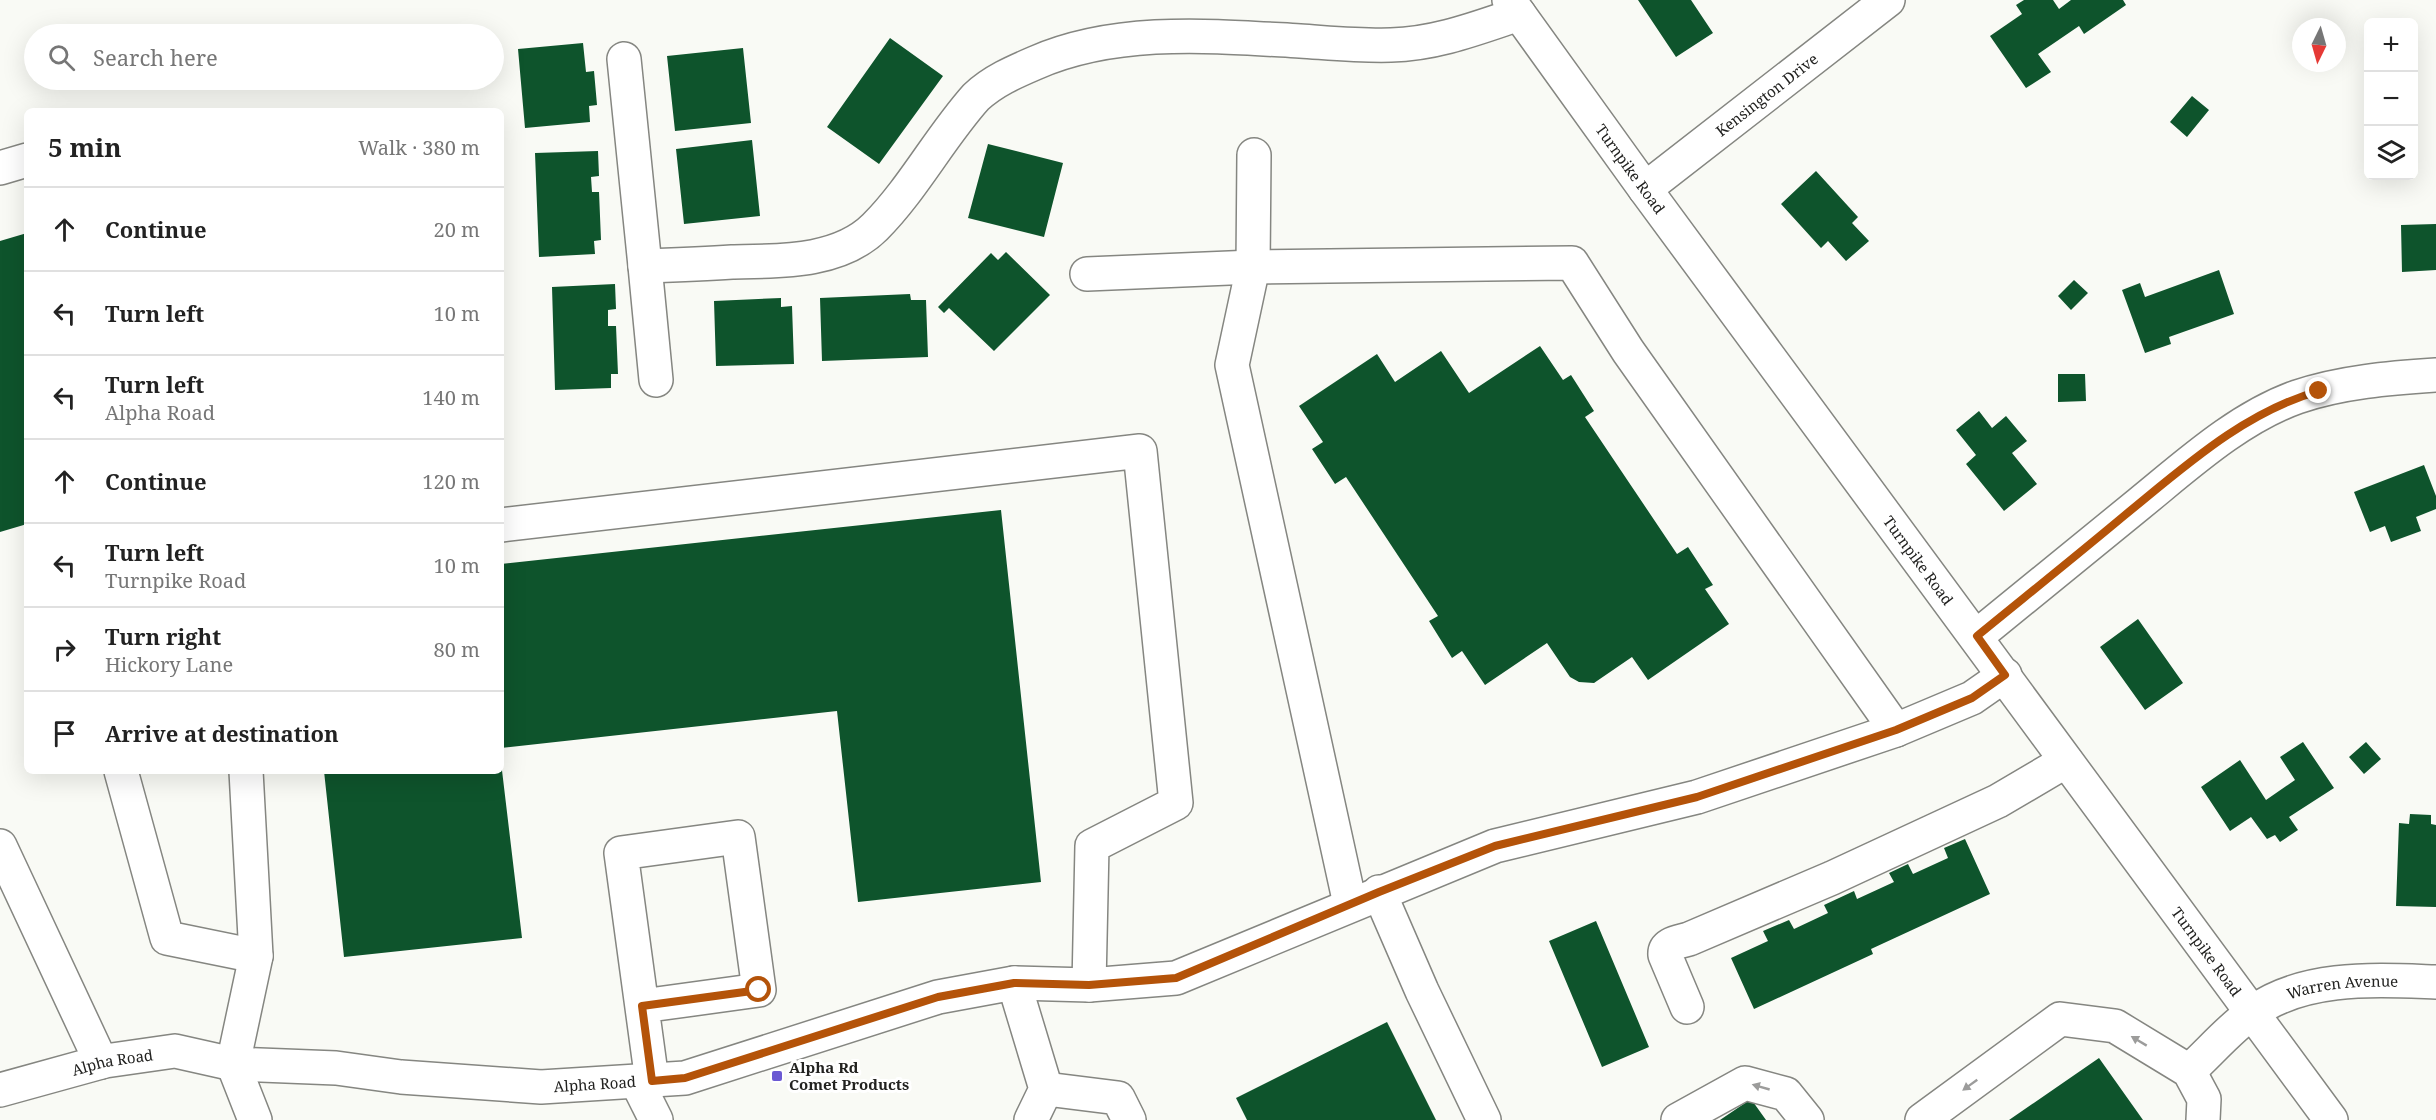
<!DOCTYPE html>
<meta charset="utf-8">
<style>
body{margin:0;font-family:"Noto Serif",serif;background:#f6f6f6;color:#222}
.controls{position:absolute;right:18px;top:18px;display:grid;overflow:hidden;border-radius:9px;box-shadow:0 6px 24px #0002}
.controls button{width:54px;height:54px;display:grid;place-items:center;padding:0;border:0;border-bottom:2px solid #e0e0e0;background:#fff;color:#222;font:30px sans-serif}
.compass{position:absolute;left:2292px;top:18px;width:54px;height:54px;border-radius:50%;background:#fff;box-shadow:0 6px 24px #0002;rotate:185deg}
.stop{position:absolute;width:18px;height:18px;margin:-14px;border:4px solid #b45309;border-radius:50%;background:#fff}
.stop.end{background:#b45309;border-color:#fff;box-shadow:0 2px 6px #0008}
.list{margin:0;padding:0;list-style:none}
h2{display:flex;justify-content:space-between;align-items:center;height:78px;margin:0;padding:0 24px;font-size:26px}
h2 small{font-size:20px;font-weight:400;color:#767676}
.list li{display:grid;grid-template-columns:39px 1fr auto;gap:18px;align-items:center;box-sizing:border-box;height:84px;padding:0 24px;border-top:2px solid #e0e0e0}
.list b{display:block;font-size:22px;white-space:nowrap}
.list p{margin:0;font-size:20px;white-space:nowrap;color:#767676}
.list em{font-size:20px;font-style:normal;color:#767676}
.icon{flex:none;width:33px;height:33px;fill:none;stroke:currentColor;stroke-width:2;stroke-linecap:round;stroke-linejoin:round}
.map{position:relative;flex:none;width:2436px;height:1120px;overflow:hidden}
.search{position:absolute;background:#fff;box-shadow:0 6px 24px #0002;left:24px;top:24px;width:480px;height:66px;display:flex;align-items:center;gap:15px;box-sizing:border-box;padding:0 21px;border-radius:33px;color:#767676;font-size:22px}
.panel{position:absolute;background:#fff;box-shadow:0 6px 24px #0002;left:24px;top:108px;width:480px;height:666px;border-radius:9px}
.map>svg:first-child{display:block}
.building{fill:#0e542c}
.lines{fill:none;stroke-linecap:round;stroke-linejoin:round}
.minor-casing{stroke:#858681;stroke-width:36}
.major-casing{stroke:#858681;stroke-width:36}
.minor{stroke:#fff;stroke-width:33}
.major{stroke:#fff;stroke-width:33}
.oneway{fill:#9c9c9b}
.route{stroke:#b45309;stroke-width:8}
.poi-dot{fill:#6b59d3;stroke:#fff;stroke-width:2}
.labels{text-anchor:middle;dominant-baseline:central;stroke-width:6;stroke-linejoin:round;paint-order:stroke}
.street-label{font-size:15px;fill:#222220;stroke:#fff}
.poi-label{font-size:15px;font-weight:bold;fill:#222220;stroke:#fff;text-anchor:start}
</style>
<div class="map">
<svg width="2436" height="1120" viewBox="0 0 2436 1120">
<rect width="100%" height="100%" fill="#f9faf5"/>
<path class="building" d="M1638 0H1691L1713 33 1676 57Z
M2024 0H2053L2059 9 2071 0H2123L2126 5 2084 34 2079 26 2038 54 2051 72 2026 88 1990 36 2022 14 2016 5Z
M890 38 943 76 879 164 827 127Z
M583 43 586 72 594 71 597 105 589 106 590 122 525 128 518 49Z
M743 48 751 123 675 131 667 56Z
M2192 96 2209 110 2187 137 2170 122Z
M752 140 760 216 684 224 676 149Z
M988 144 1063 163 1044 237 968 218Z
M598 151 599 176 591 177 592 192H599L601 240 594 241 595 254 539 257 535 153Z
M1816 171 1858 217 1852 223 1869 241 1846 261 1828 241 1821 248 1781 204Z
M2436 224V270L2402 272 2401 225Z
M27 233V524L0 532V241Z
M1006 252 1050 295 994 351 949 308 944 313 938 307 991 253 998 260Z
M2219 270 2234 314 2169 337 2171 344 2145 353 2122 290 2140 283 2145 297Z
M2074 280 2088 293 2071 310 2058 296Z
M615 284 616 309 608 310V326H616L618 374H611V388L555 390 552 287Z
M910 294 911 300H926L928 357 822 361 820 298Z
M781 298V307L792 306 794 364 716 366 714 301Z
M1540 346 1563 380 1571 375 1594 411 1585 417 1677 554 1688 547 1713 585 1705 589 1729 624 1648 680 1632 657 1594 683 1579 682 1570 677 1547 643 1485 685 1462 651 1452 658 1429 621 1438 616 1346 477 1335 484 1312 449 1323 442 1299 406 1377 354 1395 382 1441 351 1469 393Z
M2058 374H2085L2086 401 2058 402Z
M1979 411 1992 428 2006 416 2027 441 2012 453 2037 484 2004 511 1966 464 1976 455 1956 430Z
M2424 465 2436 496V509L2416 517 2421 531 2391 542 2385 526 2370 532 2354 492Z
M1001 510 1041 882 858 902 837 711 501 748V564Z
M2138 619 2183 683 2145 710 2100 647Z
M2303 742 2334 788 2289 817 2298 830 2280 842 2275 835 2267 839 2251 817 2230 831 2201 787 2240 760 2266 800 2295 780 2280 757Z
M2366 742 2381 759 2364 774 2349 757Z
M501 762 522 938 344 957 324 771H501Z
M2410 814 2431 815V824L2436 825V907L2396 906 2399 823 2409 824Z
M1965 839 1990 894 1871 949 1873 954 1754 1009 1731 958 1768 941 1763 931 1789 920 1794 929 1828 913 1824 905 1854 891 1857 899 1894 882 1889 873 1908 864 1913 874 1948 858 1944 848Z
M1596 921 1649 1047 1602 1067 1549 941Z
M1387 1022 1436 1120H1247L1236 1098Z
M2099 1058 2143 1120H2009Z
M1751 1099 1766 1120H1720Z"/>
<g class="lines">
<defs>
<g id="minor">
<path d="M624 59 645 266C674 265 703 264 732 262 779 261 839 263 875 227 913 189 940 137 976 97 993 81 1014 72 1035 63 1117 27 1212 36 1300 41 1331 43 1361 46 1391 45 1436 44 1477 28 1519 14"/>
<path d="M1254 155 1253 267 1232 365 1350 904"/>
<path d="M0 168 27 160"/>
<path id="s1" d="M1645 189 1888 0"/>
<path d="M645 266 656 380"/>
<path d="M1087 274 1253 267 1572 263 1628 351 1896 730"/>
<path d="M501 525 1140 451 1176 803 1092 846 1089 985"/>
<path d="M1977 636C2031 592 2085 548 2139 504 2187 465 2238 418 2297 397 2341 382 2390 378 2436 375"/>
<path d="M121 771 167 938 256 956"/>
<path d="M246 771 256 956 233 1064 255 1120"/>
<path d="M0 846 101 1062"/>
<path d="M1379 892 1422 991 1484 1120"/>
<path d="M1014 983 1046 1089 1031 1120"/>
<path d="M642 1006 759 990 738 837 621 853 652 1081"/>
<path d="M1687 1007 1665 955C1664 943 1679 942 1689 939L1832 878 1998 801 2066 761"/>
<path id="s2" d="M2189 1071C2210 1052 2230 1028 2253 1012 2305 975 2376 980 2436 982"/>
<path d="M637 1082 656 1120"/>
<path d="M1046 1089 1118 1098 1129 1120"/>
<path id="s3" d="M0 1090 105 1061 175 1051 233 1064 336 1068 401 1077 541 1087 685 1078 938 997 1014 983 1089 985 1176 978 1495 846 1697 797 1896 730 1972 698 2005 675"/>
<path d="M1678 1120 1745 1083 1786 1094 1807 1120"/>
<path d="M1922 1120 2060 1019 2115 1026 2189 1071 2204 1099 2203 1120"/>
</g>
<g id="major">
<path id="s4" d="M1509 0 1645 189 2331 1120"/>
</g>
</defs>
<use href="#minor" class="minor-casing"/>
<use href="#major" class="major-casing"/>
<use href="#minor" class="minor"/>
<use href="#major" class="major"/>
</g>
<defs><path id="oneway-solid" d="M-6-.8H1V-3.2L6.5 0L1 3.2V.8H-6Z" transform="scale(1.5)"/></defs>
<g class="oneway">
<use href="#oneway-solid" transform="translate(2139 1041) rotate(-149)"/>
<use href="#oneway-solid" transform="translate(1970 1085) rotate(144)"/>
<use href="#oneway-solid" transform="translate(1761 1087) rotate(-164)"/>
</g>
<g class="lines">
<path class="route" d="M759 990 642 1006 652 1081 685 1078 938 997 1014 983 1089 985 1176 978 1379 892 1495 846 1697 797 1896 730 1972 698 2005 675 1977 636C2026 596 2076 556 2125 515 2184 467 2244 412 2319 391"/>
</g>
<rect class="poi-dot" x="771" y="1070" width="12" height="12" rx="3"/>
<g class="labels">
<g class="street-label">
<text stroke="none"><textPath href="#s1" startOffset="154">Kensington Drive</textPath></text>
<text stroke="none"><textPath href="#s4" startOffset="208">Turnpike Road</textPath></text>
<text stroke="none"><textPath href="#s4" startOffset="694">Turnpike Road</textPath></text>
<text stroke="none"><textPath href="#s4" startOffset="1180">Turnpike Road</textPath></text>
<text stroke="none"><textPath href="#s2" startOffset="182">Warren Avenue</textPath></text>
<text stroke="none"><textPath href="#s3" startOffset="116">Alpha Road</textPath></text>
<text stroke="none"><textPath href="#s3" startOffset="602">Alpha Road</textPath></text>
</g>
<g class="poi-label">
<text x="789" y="1067">Alpha Rd<tspan x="789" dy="17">Comet Products</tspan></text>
</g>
</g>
</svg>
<div class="controls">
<button>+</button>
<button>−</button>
<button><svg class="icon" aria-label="layers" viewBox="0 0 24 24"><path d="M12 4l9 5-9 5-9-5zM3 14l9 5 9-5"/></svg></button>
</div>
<svg class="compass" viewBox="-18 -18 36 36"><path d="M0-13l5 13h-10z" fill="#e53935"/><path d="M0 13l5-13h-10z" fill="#767676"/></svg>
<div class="stop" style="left:759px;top:990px"></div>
<div class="stop end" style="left:2319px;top:391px"></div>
<div class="search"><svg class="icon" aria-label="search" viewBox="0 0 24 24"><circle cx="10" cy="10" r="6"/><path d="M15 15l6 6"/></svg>Search here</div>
<section class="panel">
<h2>5 min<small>Walk · 380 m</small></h2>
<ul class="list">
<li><svg class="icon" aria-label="ahead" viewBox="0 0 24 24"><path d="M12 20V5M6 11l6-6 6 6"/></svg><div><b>Continue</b></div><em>20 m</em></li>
<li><svg class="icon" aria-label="left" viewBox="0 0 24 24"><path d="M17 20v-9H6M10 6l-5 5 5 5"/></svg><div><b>Turn left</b></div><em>10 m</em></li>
<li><svg class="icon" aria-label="left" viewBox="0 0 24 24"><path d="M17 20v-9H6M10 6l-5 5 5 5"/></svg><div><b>Turn left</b><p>Alpha Road</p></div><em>140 m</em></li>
<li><svg class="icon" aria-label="ahead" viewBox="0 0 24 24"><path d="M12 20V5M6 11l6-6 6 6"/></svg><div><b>Continue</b></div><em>120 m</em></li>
<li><svg class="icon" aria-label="left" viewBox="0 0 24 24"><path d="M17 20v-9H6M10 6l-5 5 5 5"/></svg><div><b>Turn left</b><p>Turnpike Road</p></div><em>10 m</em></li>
<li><svg class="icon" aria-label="right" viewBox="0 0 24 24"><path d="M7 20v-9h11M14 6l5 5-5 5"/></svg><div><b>Turn right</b><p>Hickory Lane</p></div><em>80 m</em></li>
<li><svg class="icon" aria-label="arrive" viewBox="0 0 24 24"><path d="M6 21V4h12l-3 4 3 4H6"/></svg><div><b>Arrive at destination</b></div></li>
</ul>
</section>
</div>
